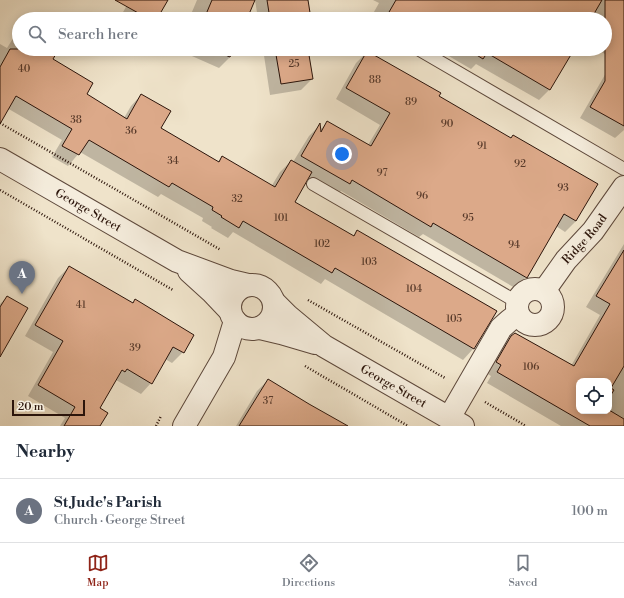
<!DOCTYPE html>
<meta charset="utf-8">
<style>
body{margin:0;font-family:"Libre Bodoni",serif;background:#f6f6f7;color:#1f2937}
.controls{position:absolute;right:12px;bottom:12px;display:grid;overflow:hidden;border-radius:8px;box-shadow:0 2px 10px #0003}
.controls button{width:36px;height:36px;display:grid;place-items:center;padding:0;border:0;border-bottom:1px solid #e0e1e3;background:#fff;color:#1f2937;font:20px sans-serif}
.scale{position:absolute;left:12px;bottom:10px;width:73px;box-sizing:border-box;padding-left:4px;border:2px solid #2c150b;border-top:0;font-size:11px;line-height:14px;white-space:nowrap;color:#2c150b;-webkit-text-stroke:3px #f5eddd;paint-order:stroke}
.you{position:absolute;left:342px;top:154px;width:14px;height:14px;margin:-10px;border:3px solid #fff;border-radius:50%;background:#1a73e8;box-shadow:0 0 0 6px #1a73e833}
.badge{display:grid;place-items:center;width:26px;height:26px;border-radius:50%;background:#8f2418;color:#fff;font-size:13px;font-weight:700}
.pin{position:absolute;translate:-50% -33px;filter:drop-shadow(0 1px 2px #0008)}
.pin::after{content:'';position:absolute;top:21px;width:14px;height:12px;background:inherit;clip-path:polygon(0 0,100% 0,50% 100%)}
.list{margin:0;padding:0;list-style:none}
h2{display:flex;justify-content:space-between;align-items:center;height:52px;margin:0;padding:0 16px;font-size:17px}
h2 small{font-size:13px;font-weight:400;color:#747a83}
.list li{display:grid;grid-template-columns:26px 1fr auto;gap:12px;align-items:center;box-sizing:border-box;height:64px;padding:0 16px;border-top:1px solid #e0e1e3}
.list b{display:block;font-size:15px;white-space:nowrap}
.list p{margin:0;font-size:13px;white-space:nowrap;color:#747a83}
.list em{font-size:13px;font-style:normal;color:#747a83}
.icon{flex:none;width:22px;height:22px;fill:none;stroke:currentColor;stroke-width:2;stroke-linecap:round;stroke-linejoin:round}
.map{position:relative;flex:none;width:624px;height:426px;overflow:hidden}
.search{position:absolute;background:#fff;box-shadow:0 2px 10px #0003;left:12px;right:12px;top:12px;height:44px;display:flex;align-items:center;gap:10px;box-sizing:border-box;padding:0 14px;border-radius:22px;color:#747a83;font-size:15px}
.sheet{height:116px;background:#fff}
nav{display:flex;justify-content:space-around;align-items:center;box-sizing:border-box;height:56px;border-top:1px solid #e0e1e3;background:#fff;font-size:11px;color:#747a83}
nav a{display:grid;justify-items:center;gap:2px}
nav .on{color:#8f2418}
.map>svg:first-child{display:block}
.shadow{fill:#0003;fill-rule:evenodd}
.building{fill:#dca989;stroke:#2c150b}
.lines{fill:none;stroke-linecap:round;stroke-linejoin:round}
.service-casing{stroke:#5d483b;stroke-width:14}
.minor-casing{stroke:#5d483b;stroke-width:24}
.path{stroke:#2c150b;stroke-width:2.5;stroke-dasharray:1 2;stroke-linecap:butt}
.service{stroke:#f5eddd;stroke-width:12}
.minor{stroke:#f5eddd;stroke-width:22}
.labels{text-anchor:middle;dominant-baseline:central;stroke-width:3.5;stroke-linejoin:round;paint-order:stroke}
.number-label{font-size:10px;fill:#583a2a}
.street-label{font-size:12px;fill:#2c150b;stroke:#f5eddd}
</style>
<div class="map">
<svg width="624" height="426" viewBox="0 0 624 426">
<rect width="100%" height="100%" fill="#efe3ca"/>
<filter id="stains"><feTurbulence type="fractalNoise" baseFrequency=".005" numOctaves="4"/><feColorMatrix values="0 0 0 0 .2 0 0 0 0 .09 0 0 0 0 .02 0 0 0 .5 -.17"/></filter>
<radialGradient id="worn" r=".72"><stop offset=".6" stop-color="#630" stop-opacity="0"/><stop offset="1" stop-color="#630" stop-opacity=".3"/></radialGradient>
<path class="shadow" d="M130 0H167L156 19H119Z
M197 0H254L246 19H189Z
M255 0H307L310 19H258Z
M373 0H624V130L615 138 580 118 614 59 596 49H605V19H370L379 3Z
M19 29V49H57L51 60 85 95 124 118 131 106 141 95 160 128 217 163 222 157 271 187 280 172 291 161 293 162 309 136 319 126 320 130 328 122 368 145 380 125 336 99 356 63 367 52 438 96 510 139 513 136 576 221 565 232 556 226 526 277 515 288 423 234 419 237 341 191 338 194 308 177 293 202 353 236 357 231 495 312 473 349 463 360 325 279 321 284 233 232 228 238 211 228 212 227 202 221 203 218 161 194 158 197 80 152 68 166 52 157 62 140 7 108 0 115V44L7 48Z
M176 49H233L230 57 219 68Z
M263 49H307L312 79 301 90 270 95Z
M443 49H573L549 90 539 100 476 64 471 69 447 55 448 52Z
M624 244V426H561L487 383 491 376 486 373 500 348 515 334 571 366 600 315 586 307ZM579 381H609V411H579Z
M69 267 132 304 135 301 193 335 183 352 172 363 165 359 151 383 141 394 116 380 113 383 98 409 99 426H60L65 418 28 396 53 352 25 336 58 278Z
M7 297 0 355V304Z
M268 380 345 426H236L257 391Z"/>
<path class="building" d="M115 0H168L157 19H149Z
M212 0H255L247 19H204Z
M267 0H308L311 19H270Z
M396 0H602L591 19H385Z
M605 0H624V126L590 107 605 81Z
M10 49H59L53 59 93 83 87 94 127 119 141 94 171 111 161 128 219 162 222 156 275 187 291 160 312 172 295 202 354 236 357 230 497 311 474 349 335 268 332 273 243 221 239 228 221 217 222 216 212 210 213 207 172 183 169 187 89 140 79 155 62 146 72 129 16 96 0 124V67Z
M211 49H234L230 57Z
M275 49H308L313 79 281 84Z
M467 49H565L572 53 550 90 487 53 483 59Z
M367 51 441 93 439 96 511 138 513 135 598 184 576 221 564 214 527 278 433 223 431 227 352 180 350 184 301 156 320 123 321 132 327 121 371 146 390 113 346 88Z
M624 250V366L611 388 614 390 609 398V381H579V411L609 410 624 419V426H590L497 372 501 365 496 362 511 336 515 333 574 366 610 304 596 296Z
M69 266 133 303 135 299 194 335 184 353 173 347 152 384 127 369 125 372 122 370 100 408 108 413 100 426H64L75 407 38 385 63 341 35 325Z
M7 296 28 308 0 357V307Z
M268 379 309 404 348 426H239Z"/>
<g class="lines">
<defs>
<path id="service" d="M418 49 624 169
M313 184 517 302"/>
<g id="minor">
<path id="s1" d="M0 159 177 261 231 281 248 285"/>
<path d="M189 271 211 291 230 311"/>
<circle cx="252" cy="307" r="22"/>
<circle cx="535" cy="307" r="18"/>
<path id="s2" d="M544 291 566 260 593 231 624 187"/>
<path id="s3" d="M274 302 288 316 324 346 463 426"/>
<path d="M260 328 281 333 315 343"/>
<path d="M449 418 501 328 510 320 518 314"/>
<path d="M184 426 224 357 235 321"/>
</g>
</defs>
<use href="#service" class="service-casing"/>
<use href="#minor" class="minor-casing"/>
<path class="path" d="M0 123 221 250
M0 190 173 290
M308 300 445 378
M305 366 408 426
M485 402 526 426
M156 426 161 416"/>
<use href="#service" class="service"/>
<use href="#minor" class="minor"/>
</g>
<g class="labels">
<g class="number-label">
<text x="294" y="64">25</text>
<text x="24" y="69">40</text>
<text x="375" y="80">88</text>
<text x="411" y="102">89</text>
<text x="76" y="120">38</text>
<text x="447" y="124">90</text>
<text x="131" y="131">36</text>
<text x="482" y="146">91</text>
<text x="173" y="161">34</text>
<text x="520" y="164">92</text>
<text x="382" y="173">97</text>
<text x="563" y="188">93</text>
<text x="422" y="196">96</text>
<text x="237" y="199">32</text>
<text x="281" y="218">101</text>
<text x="468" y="218">95</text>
<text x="322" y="244">102</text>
<text x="514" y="245">94</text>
<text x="369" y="262">103</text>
<text x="414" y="289">104</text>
<text x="81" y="305">41</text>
<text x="454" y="319">105</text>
<text x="135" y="348">39</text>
<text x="531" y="367">106</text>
<text x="268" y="401">37</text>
</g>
<g class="street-label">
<text stroke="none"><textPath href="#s1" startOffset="102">George Street</textPath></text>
<text stroke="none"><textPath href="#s2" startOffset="66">Ridge Road</textPath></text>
<text stroke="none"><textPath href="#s3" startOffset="147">George Street</textPath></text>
</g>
</g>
<rect width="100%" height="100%" filter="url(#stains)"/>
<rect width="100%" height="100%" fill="url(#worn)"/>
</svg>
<div class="controls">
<button><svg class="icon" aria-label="locate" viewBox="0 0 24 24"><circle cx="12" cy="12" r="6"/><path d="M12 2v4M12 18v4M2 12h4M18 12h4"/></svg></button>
</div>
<div class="scale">20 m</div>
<div class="you"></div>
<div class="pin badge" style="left:22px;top:294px;background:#6b7280">A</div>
<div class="search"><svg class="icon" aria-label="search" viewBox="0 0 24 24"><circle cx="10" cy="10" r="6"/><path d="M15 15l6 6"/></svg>Search here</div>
</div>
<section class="sheet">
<h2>Nearby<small></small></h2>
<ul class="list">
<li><span class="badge" style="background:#6b7280">A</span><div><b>St Jude's Parish</b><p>Church · George Street</p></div><em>100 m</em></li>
</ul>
</section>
<nav>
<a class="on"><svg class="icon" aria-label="map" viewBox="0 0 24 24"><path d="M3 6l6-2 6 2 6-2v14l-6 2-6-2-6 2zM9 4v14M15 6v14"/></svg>Map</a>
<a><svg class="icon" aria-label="directions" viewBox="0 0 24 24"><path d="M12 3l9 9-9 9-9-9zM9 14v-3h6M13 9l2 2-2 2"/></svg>Directions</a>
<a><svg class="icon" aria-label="saved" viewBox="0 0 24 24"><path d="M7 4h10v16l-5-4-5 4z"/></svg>Saved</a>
</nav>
